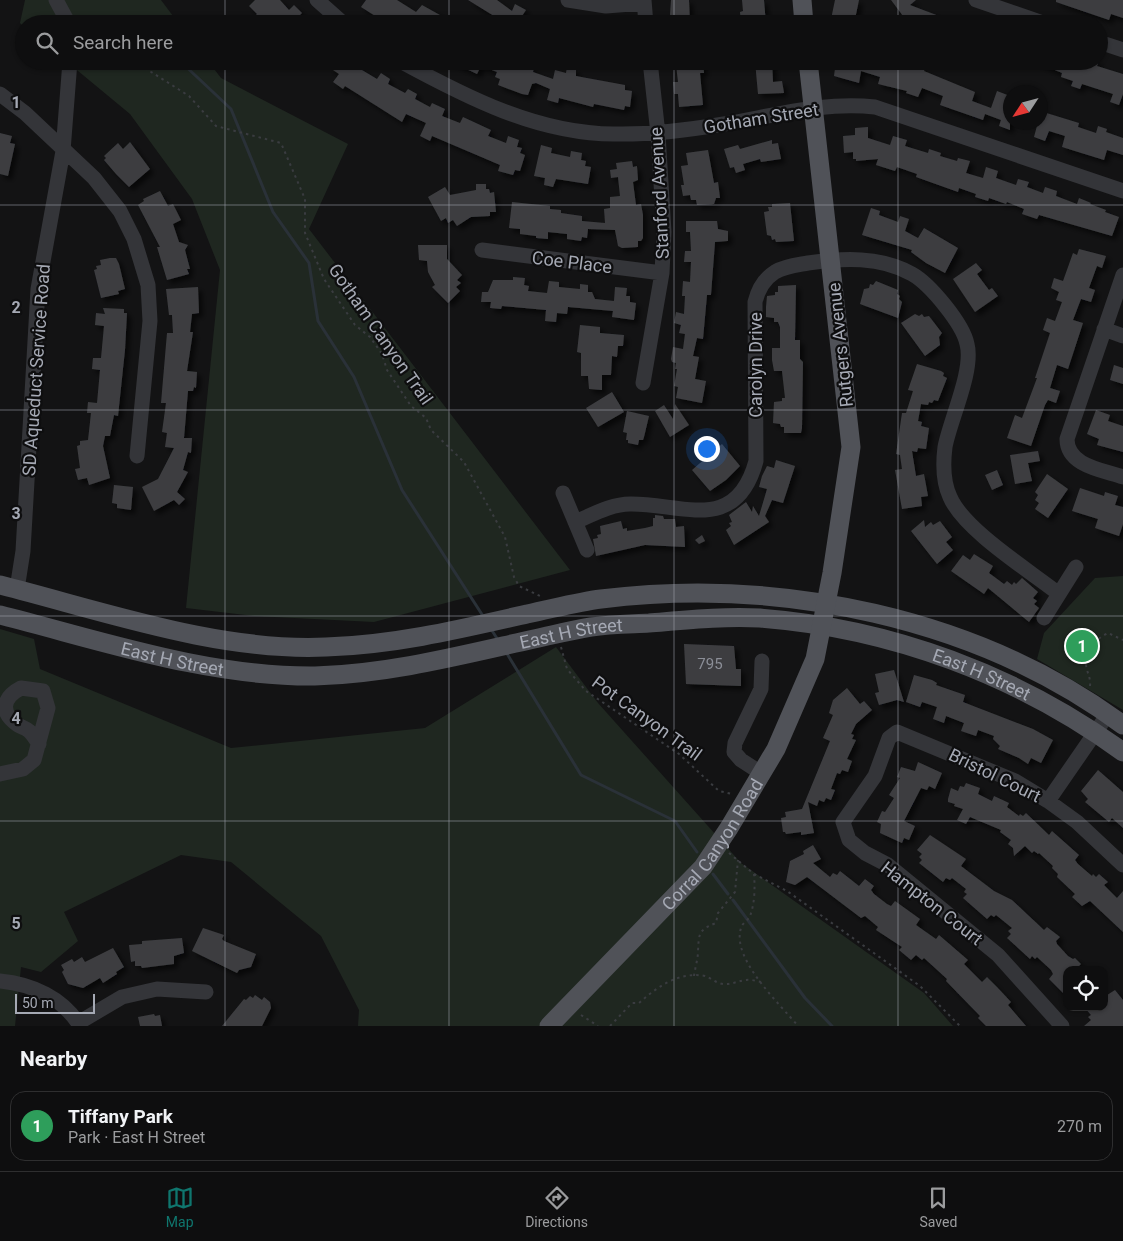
<!DOCTYPE html>
<meta charset="utf-8">
<style>
body{margin:0;font-family:Roboto,sans-serif;background:#171718;color:#f1f3f6}
.controls{position:absolute;right:15px;bottom:15px;display:grid;overflow:hidden;border-radius:10px;box-shadow:0 1px 4px #0004}
.controls button{width:45px;height:45px;display:grid;place-items:center;padding:0;border:0;border-bottom:1px solid #2e2e2f;background:#0e0e0f;color:#f1f3f6;font:25px sans-serif}
.compass{position:absolute;left:1003px;top:85px;width:45px;height:45px;border-radius:50%;background:#0e0e0f;box-shadow:0 1px 4px #0004;rotate:234deg}
.scale{position:absolute;left:15px;bottom:12px;width:80px;box-sizing:border-box;padding-left:5px;border:2px solid #a5a9b4;border-top:0;font-size:14px;line-height:18px;white-space:nowrap;color:#a5a9b4;-webkit-text-stroke:4px #0e0e0f;paint-order:stroke}
.you{position:absolute;left:706px;top:448px;width:18px;height:18px;margin:-12px;border:4px solid #fff;border-radius:50%;background:#1a73e8;box-shadow:0 0 0 8px #1a73e833}
.badge{display:grid;place-items:center;width:32px;height:32px;border-radius:50%;background:#0f766e;color:#fff;font-size:16px;font-weight:700}
.pin{position:absolute;translate:-50% -50%;border:2px solid #fff;box-shadow:0 1px 5px #0006}
.list{margin:0;padding:0;list-style:none}
h2{display:flex;justify-content:space-between;align-items:center;height:65px;margin:0;padding:0 20px;font-size:21px}
h2 small{font-size:16px;font-weight:400;color:#9b9c9e}
.list li{display:grid;grid-template-columns:32px 1fr auto;gap:15px;align-items:center;box-sizing:border-box;height:70px;margin:0 10px 10px;padding:0 10px;border:1px solid #2e2e2f;border-radius:15px}
.list b{display:block;font-size:19px;white-space:nowrap}
.list p{margin:0;font-size:16px;white-space:nowrap;color:#9b9c9e}
.list em{font-size:16px;font-style:normal;color:#9b9c9e}
.icon{flex:none;width:28px;height:28px;fill:none;stroke:currentColor;stroke-width:2;stroke-linecap:round;stroke-linejoin:round}
.map{position:relative;flex:none;width:1123px;height:1026px;overflow:hidden}
.search{position:absolute;background:#0e0e0f;box-shadow:0 1px 4px #0004;left:15px;right:15px;top:15px;height:55px;display:flex;align-items:center;gap:12px;box-sizing:border-box;padding:0 18px;border-radius:28px;color:#9b9c9e;font-size:19px}
.sheet{height:145px;background:#0e0e0f}
nav{display:flex;justify-content:space-around;align-items:center;box-sizing:border-box;height:70px;border-top:1px solid #2e2e2f;background:#0e0e0f;font-size:14px;color:#9b9c9e}
nav a{display:grid;justify-items:center;gap:2px}
nav .on{color:#0f766e}
.map>svg:first-child{display:block}
.green{fill:#1f2720}
.lines{fill:none;stroke-linecap:round;stroke-linejoin:round}
.stream{stroke:#2a3138;stroke-width:3}
.building{fill:#3d3e41;filter:url(#shadow)}
.path{stroke:#3a3c40;stroke-width:2;stroke-dasharray:2.5 4;stroke-linecap:butt}
.minor{stroke:#343539;stroke-width:15}
.major{stroke:#505258;stroke-width:19}
.grid{fill:none;stroke:#a5a9b4;stroke-width:1;stroke-opacity:0.55}
.labels{text-anchor:middle;dominant-baseline:central;stroke-width:4.5;stroke-linejoin:round;paint-order:stroke}
.number-label{font-size:15px;fill:#8b8e97}
.street-label{font-size:18px;fill:#a5a9b4;stroke:#0e0e0f}
.grid-label{font-size:16px;text-anchor:middle;font-weight:bold;fill:#a5a9b4;stroke:#0e0e0f;stroke-width:4.5;stroke-linejoin:round;paint-order:stroke}
</style>
<div class="map">
<svg width="1123" height="1026" viewBox="0 0 1123 1026">
<defs>
<filter id="shadow"><feDropShadow dx="4" dy="4" stdDeviation="2.5" flood-color="#0009"/></filter>
</defs>
<rect width="100%" height="100%" fill="#131314"/>
<path class="green" d="M25 0H161L179 24H24V27L20 23Z
M66 61H208L221 78 348 144 309 229 570 570 374 622 254 616 186 608 220 270 192 199 130 114Z
M1123 576V710L1037 659 1044 633 1095 578Z
M0 629 34 639 40 669 231 748 425 728 556 647 598 703 741 863 924 993 953 1026H358L359 1010 321 936 231 862 181 855 64 912 78 941 41 972 21 967 15 1026H0Z"/>
<g class="lines">
<path class="stream" d="M180 61 231 109 273 212 309 263 318 321 354 377 402 490 483 616
M491 629 498 640
M506 652 581 775 675 821 697 852
M713 874 728 894
M733 900 805 998 832 1026"/>
</g>
<path class="building" d="M255 0H280L289 10 294 5 302 13 297 18 303 24H260L254 17 257 14 249 6Z
M366 0H397L416 12 422 5 456 24H388L361 7Z
M468 0H497L512 11 515 4 526 10 522 16 526 18 523 24H507Z
M671 0H689L690 24H667V15H670Z
M742 0H764L766 24H741L740 12 743 11Z
M835 0H859L854 24H830Z
M891 0H916L910 5 955 22V24H900L903 16Z
M1056 0H1123V18L1111 14 1109 20 1056 2Z
M334 61H361L357 67 377 79 381 73 390 79 388 84 405 93 408 89 417 94 415 99 430 107 432 103 445 109 442 116 460 123 463 117 491 130 488 136 506 143 508 136 519 140 517 147 522 148 520 153 525 155 520 171 515 170 513 175 498 171 500 165 432 136 430 141 420 136 426 123 406 114 402 122 345 86 343 89 333 82 339 74 330 68Z
M449 61H516L534 68 533 72 553 79 555 70 566 73 567 67 576 70V76L625 85V90L632 91 630 107 625 106 624 110 594 104 593 107 559 98 558 103 547 100 550 89 536 83 532 84 528 95 522 94 498 85 500 79 495 77 497 72 481 66 477 74Z
M682 61H703L704 73H700L703 105 679 107 678 94H674L673 82H678L676 64Z
M755 61H772L773 82 782 81 784 93 758 94Z
M836 61H897V63L913 69 914 65 925 68 924 71 975 92 972 101 991 108 997 91 1010 96V130L999 126 1001 120 985 114 983 120 940 105 943 96 922 88 918 97 906 93 907 91 878 84 880 77 861 71 859 83 834 76Z
M1033 61H1066L1084 67 1086 61H1099L1097 66 1123 74V94L1119 105 1110 102 1113 94 1082 84 1080 89 1071 86 1073 81 1061 77 1062 73Z
M1040 111 1079 123 1078 127 1096 133 1098 126 1107 129 1106 132 1123 138V155L1107 150 1104 160 1062 147 1065 136 1049 131 1045 141 1034 137 1038 122H1040Z
M868 127V138L890 145 893 136 907 140 905 146 928 153 929 149 941 153 940 156 957 161 958 158 970 161 966 173 983 178 986 167 998 171 996 178 1016 185 1018 179 1029 182 1027 187 1043 193 1045 187 1057 191 1056 196 1077 204 1079 198 1091 203 1090 204 1106 210 1105 212 1119 217 1112 236 1039 215 1037 219 1022 214 1024 209 1007 202 1006 204 989 198 988 201 975 197 976 194 959 188 958 192 916 177 917 174 897 167 895 171 876 165 878 159 856 161V159H853V152L844 153 843 136 855 135V128Z
M0 133 12 136 10 143 15 144 8 176 0 174Z
M772 140V144L778 143 781 159 761 162 760 159 743 164 745 170 736 173 734 167 730 168 724 149 738 145 740 149Z
M130 142 150 169 129 187 116 174 104 160 106 158 104 156 118 143 123 149Z
M541 145 552 148 551 153 570 157 571 151 582 153 581 160 586 161 585 166 591 167 588 184 556 179 553 187 544 185 545 178 534 176Z
M708 150 714 183 718 182 720 198H716L714 204 697 205 696 200H691L690 195 683 196 681 185H684L681 166 688 165 686 153Z
M632 161 633 167 637 166 638 180 633 182 636 205 641 204 643 215V238L641 241H638V247L622 248 618 246 615 230 588 229 587 238 582 237 581 241 567 239V234L548 232V239L536 238V236L520 234V229L509 228 512 202 550 206V209L561 210V213L582 216V221L605 223 604 209 610 208V197L620 196 618 177 611 178 610 170 617 169 616 163Z
M476 184H486V189H489L490 193 494 192 496 212H490V216L471 217 457 226 453 220 448 223 446 218 441 221 428 197 445 187 450 195 476 190Z
M160 191 168 206 173 204 181 220 173 224 179 242 188 245 185 250 190 269H187L189 274 167 280 157 247H160L138 205 144 201 143 199Z
M790 203 794 241 776 242 775 239 772 240 771 236 767 235 764 212 769 211 768 207H772V204Z
M871 208 880 211 879 215 898 222 900 216 909 219 905 231 918 238 924 228 958 248 945 273 926 263 911 252 912 250 862 235Z
M686 221H717L718 229 728 231V241L715 242 711 295H707L703 339 697 338 693 356 699 357 695 379 706 381 702 403 676 398 678 387 674 386 677 369H675L676 363 672 362 671 359 673 347 683 349 685 334 679 333 681 325 674 323 676 312 684 314 685 296H682L683 281 690 282 691 262H684L685 251H691L690 232H686Z
M418 245H447V259L462 275 457 280 461 283 456 287 460 291 448 303 432 287 435 285 428 272 427 261 419 260Z
M1079 249 1106 256 1102 268 1097 266 1089 288 1095 290 1091 302 1081 299 1073 320 1083 323 1068 369 1057 365 1050 388 1060 391 1056 403 1048 400 1045 405 1031 446 1007 438 1015 415 1022 418 1037 378H1035L1050 333 1043 330 1047 318 1055 321 1062 302 1056 300 1059 292 1051 288 1054 278 1063 281 1073 253 1077 255Z
M110 258H116L119 264 125 289 118 291 119 294 101 298 94 270 97 269 96 266 101 265 100 260Z
M976 263 982 270 977 274 989 290 992 288 998 296 975 312 953 279Z
M513 277 525 278 524 285 529 286 528 291 547 293 549 281 559 282V287L580 289V284L588 285V292H592L595 299 614 301 615 287 627 288 626 296H630V302L636 303 634 320 612 317 613 311 568 307 567 314 557 313 556 322 545 321 546 310 502 306 501 309 490 308 491 302H481L482 292H488L493 280H513Z
M876 281 898 290 897 294 900 296 899 299 902 302 898 318 860 304 864 289 869 288 870 284 873 285Z
M796 285 795 340H800V359L803 362 802 428 801 433H784V427H781L780 424 773 423 774 402 782 401V398H785L782 371H774L772 360V348H780V327L778 322H774V318L766 317V307L767 296 775 295V292H778V286Z
M198 287 199 313 192 314 190 332H193L187 371 197 372 196 388 194 387 193 391H188L184 438H192L191 453 188 452 183 470 188 472 177 492 185 499 179 505 174 500 154 511 142 487 158 479 174 448 165 447 167 433 162 432 166 403H161L167 333H173L172 315H169L166 289Z
M103 308 124 309V313H127L125 350 118 416 114 415 110 436H105L103 446 110 478 89 485 87 478 78 480 75 469 80 468 77 446 80 445V441L88 440 91 413H87L88 402 97 403 100 370 92 369 93 358H101L104 326 95 325 96 313 105 314Z
M915 314 919 316 922 314 924 317 929 316 942 333 939 337 940 345 925 356 901 323Z
M580 325 600 327V333L624 335 623 346H618L617 357 612 356 611 375H602V390L589 389 588 376H581V353L577 352Z
M917 364 941 371 944 373 943 376 947 378 938 401 934 400 932 403 929 402 928 405 921 404 918 421 922 422 921 426 929 428 926 449 918 448 917 452 912 451 916 476 924 474 928 496 921 497 922 506 902 509 895 470 902 469 900 455 896 454 902 413H906L913 391 908 390Z
M1114 365 1123 368V384L1110 380Z
M612 392 624 412 598 427 586 408Z
M675 404 689 425 670 437 655 411 664 405 673 419Z
M1096 410 1110 415 1108 421 1123 426V452L1097 445 1099 439 1087 434Z
M627 411 649 416 644 437 643 440H639L638 445 628 443V440H626L627 433 623 432Z
M722 444 740 466 726 480 710 491 692 470Z
M1038 451 1040 461 1028 463 1032 481 1015 484 1010 455Z
M776 460 795 466 783 503 772 500 765 516 769 522 734 545 726 530 731 526 729 523 732 522 729 515 746 502 752 512 753 506 759 516 767 489 759 487 762 476 767 466 774 468Z
M997 470 1003 485 992 490 985 475Z
M1047 474 1068 489 1048 518 1035 509 1039 503 1035 500 1038 495 1035 492Z
M114 485 133 487 131 510 117 508V504L112 503Z
M1080 488 1104 496 1105 492 1118 496 1115 505 1123 507V524L1119 536 1095 528 1098 519 1072 511Z
M655 515 663 516 664 519H675L676 527 684 526 685 547 645 545 596 556 593 539 598 538 597 535 601 534 600 526 621 521 623 529 627 528V531L645 528 653 526V518H655Z
M924 520 925 527 931 522 933 525 940 521 952 537 946 542 953 550 937 564 911 531Z
M702 535 705 541 699 544 695 540Z
M974 554 993 566 989 573 1004 584 1007 581 1012 585 1014 582 1016 584 1022 578 1038 592 1033 598 1037 601 1034 604 1039 608 1029 622 988 588 984 594 951 571 963 555 970 560Z
M684 644 734 646 736 669H741V686L686 684Z
M894 670 904 702 897 700 879 705 875 693 879 692 875 674Z
M914 675 932 680 937 683 936 685 965 695 963 702 1033 729 1053 740 1041 763 1031 758 1028 764 1019 758 998 749 1000 746 993 739 994 736 978 730 976 736 961 731 964 723 946 716 944 723 933 719 937 707 922 702 920 707 906 702Z
M847 688 860 704 864 701 872 710 856 724 851 734 854 735 852 739 856 740 847 759 852 761 848 772 842 770 840 774 837 773 831 789 835 790 831 800 826 798 824 802 819 800 817 806 808 802 814 833 801 835V832L786 834 785 832H783L781 818 786 817 785 812 802 809 830 741 823 738 833 715 829 713 833 700Z
M918 762 942 773 935 789 929 786 927 790 921 788 904 821 915 826 909 840 904 838 902 843 880 833 881 824 877 822 882 811 885 812 894 798 889 795 900 778 897 777 901 767 915 771Z
M1098 770 1123 792V828L1112 818 1109 822 1085 802 1088 799 1081 791Z
M966 783 980 788 978 794 992 801 994 796 1009 803 1007 807 1019 816 1020 814 1023 816 1026 813 1049 835 1052 831 1079 855 1075 860 1078 864 1092 876 1093 874 1096 877 1099 874 1108 882 1104 885 1117 898 1123 891V932L1090 901 1082 906 1072 897 1075 894 1057 877 1058 874 1052 868 1053 866 1039 853 1038 854 1034 851 1032 853 1025 846 1014 856 1013 848 1008 844 1011 840 1000 832 1001 830 970 817 966 824 957 820 963 809 954 806 955 804 948 802V799L951 788 958 791 960 786 964 787Z
M930 835 966 859 961 866 994 891 1012 900 1044 930 1047 927 1060 937 1056 941 1057 944 1068 956 1073 959 1075 958 1081 964 1075 970H1067V997L1049 979 1053 974 1051 970 1037 957 1035 959 1032 956 1030 959 1007 938 1011 934 1008 931 1012 928 996 915 994 917 991 915 987 919 963 898 967 894 964 892 966 889 952 878 950 880 946 878 943 882 919 863 922 860 919 857 922 854 917 850Z
M813 845 821 859 813 863 830 877 833 873 837 875 840 871 859 886 865 879 874 886 871 890 874 894 887 904 891 906 895 901 920 919 916 925 936 939 939 935 968 960 964 964 982 982 987 977 997 987 1011 1002 1008 1005 1026 1026H986L978 1018 980 1016 946 981 947 979 924 958 922 960 916 955 911 960 899 950 902 947 876 930 878 927 865 916 861 918 807 877 795 885 786 882 790 861 804 854 803 851Z
M203 928 224 935 222 939 224 941 256 954 251 967 239 970 237 973 192 951Z
M182 938 184 953 174 956V964L142 968 141 966H135V961L131 962 129 945 142 944V941Z
M113 948 124 967 116 972 117 974 103 983 100 978 83 988 68 984 62 972 64 970 61 965 72 959 74 962 82 957 85 962Z
M1115 990 1123 1000V1026H1084L1091 1020 1088 1017 1091 1015 1084 1007H1104V997Z
M255 995 262 1000 264 997 270 1002 271 1008 262 1026H222L244 999 246 1000 250 996 253 998Z
M154 1014 155 1016 160 1015 162 1026H140L138 1017Z"/>
<g class="lines">
<path class="path" d="M134 61 189 96 216 126 281 143 305 199V233L324 279 355 325 370 337 382 354 387 370 411 406 426 418 431 430 464 462 505 537 514 577 519 586 540 596
M561 647 567 669 586 691 679 754 719 791 732 794
M1090 686C1091 678 1087 673 1086 665 1085 649 1096 639 1108 633L1123 640
M729 853 754 874C755 887 755 903 750 916 748 921 742 923 741 928 731 959 780 1004 798 1026
M754 874 787 891 920 986 960 1026
M694 976C695 968 698 959 698 951 699 934 698 930 716 923L718 913 735 892 738 860
M581 1015 598 1026
M610 1026 632 1003H639C657 987 679 971 705 976 711 978 716 983 723 984 731 985 737 981 746 980 750 979 756 981 761 982"/>
<path class="minor" d="M56 0 69 24
M317 0 344 24
M568 0 606 6 644 3
M644 0 646 24
M976 0 1046 24
M1099 42 1123 50
M400 61C466 97 538 134 614 134 651 135 688 130 724 124 773 116 825 101 875 107L1123 191
M0 94 25 113 94 178 120 211 134 239 148 285 150 321 137 456
M482 250 662 273
M1123 275 1067 439C1067 466 1103 470 1123 477
M1104 329 1123 336
M643 383 662 273 664 232 658 134 650 61
M563 493 587 550
M575 522C592 515 611 504 630 504 681 503 736 535 756 461L755 302C758 290 764 279 775 272 785 266 797 265 808 263 843 258 880 256 912 274 930 284 963 324 967 344 974 370 950 420 945 447 943 463 943 482 950 497 964 530 1030 571 1059 594
M17 589 23 551 38 289 63 151 70 61
M1044 618 1076 567
M761 773 741 760 734 752 735 743 761 689 762 661
M0 774 23 769 34 760 48 708 43 691 21 688C2 698 0 713 18 725 21 727 26 728 29 731 33 734 36 740 39 744
M1048 801 1108 714
M0 981C32 984 63 998 80 1026
M78 1023 122 997 157 989 206 992
M1062 1026 998 955 888 865 865 853 849 840 843 822 875 776 889 738 897 732 1015 781 1048 801 1077 822 1123 865"/>
<g class="major">
<path d="M802 0 804 24"/>
<path d="M0 585C103 611 219 652 326 647 394 645 461 629 527 614 552 609 577 602 601 599 780 577 977 617 1123 725"/>
<path id="s1" d="M0 615C103 641 207 677 315 676 389 674 462 655 534 639 553 635 572 630 591 627 610 624 630 624 649 623 686 620 723 616 760 618 891 628 1017 675 1123 752"/>
<path id="s2" d="M549 1026 703 867 729 828 776 749 815 659 832 573 851 447 808 61"/>
</g>
</g>
<path class="grid" d="M225 0V24M449 0V24M674 0V24M898 0V24M225 61V1026M449 61V1026M674 61V1026M898 61V1026M0 205H1123M0 410H1123M0 616H1123M0 821H1123"/>
<g class="labels">
<g class="number-label">
<text x="710" y="664">795</text>
</g>
<g class="street-label">
<text transform="translate(761 118) rotate(-9)">Gotham Street</text>
<text transform="translate(659 193) rotate(-93)">Stanford Avenue</text>
<text transform="translate(572 262) rotate(7)">Coe Place</text>
<text transform="translate(381 334) rotate(55)">Gotham Canyon Trail</text>
<text transform="translate(840 345) rotate(-96)">Rutgers Avenue</text>
<text transform="translate(755 365) rotate(-90)">Carolyn Drive</text>
<text transform="translate(36 370) rotate(-86)">SD Aqueduct Service Road</text>
<text stroke="none"><textPath href="#s1" startOffset="582">East H Street</textPath></text>
<text stroke="none"><textPath href="#s1" startOffset="178">East H Street</textPath></text>
<text stroke="none"><textPath href="#s1" startOffset="1002">East H Street</textPath></text>
<text transform="translate(647 718) rotate(36)">Pot Canyon Trail</text>
<text transform="translate(995 775) rotate(26)">Bristol Court</text>
<text stroke="none"><textPath href="#s2" startOffset="245">Corral Canyon Road</textPath></text>
<text transform="translate(932 903) rotate(38)">Hampton Court</text>
</g>
</g>
<g class="grid-label">
<text x="16" y="108">1</text>
<text x="16" y="313">2</text>
<text x="16" y="519">3</text>
<text x="16" y="724">4</text>
<text x="16" y="929">5</text>
</g>
</svg>
<div class="controls">
<button><svg class="icon" aria-label="locate" viewBox="0 0 24 24"><circle cx="12" cy="12" r="6"/><path d="M12 2v4M12 18v4M2 12h4M18 12h4"/></svg></button>
</div>
<svg class="compass" viewBox="-18 -18 36 36"><path d="M0-13l5 13h-10z" fill="#e53935"/><path d="M0 13l5-13h-10z" fill="#9b9c9e"/></svg>
<div class="scale">50 m</div>
<div class="you"></div>
<div class="pin badge" style="left:1082px;top:646px;background:#2e9e5b">1</div>
<div class="search"><svg class="icon" aria-label="search" viewBox="0 0 24 24"><circle cx="10" cy="10" r="6"/><path d="M15 15l6 6"/></svg>Search here</div>
</div>
<section class="sheet">
<h2>Nearby<small></small></h2>
<ul class="list">
<li><span class="badge" style="background:#2e9e5b">1</span><div><b>Tiffany Park</b><p>Park · East H Street</p></div><em>270 m</em></li>
</ul>
</section>
<nav>
<a class="on"><svg class="icon" aria-label="map" viewBox="0 0 24 24"><path d="M3 6l6-2 6 2 6-2v14l-6 2-6-2-6 2zM9 4v14M15 6v14"/></svg>Map</a>
<a><svg class="icon" aria-label="directions" viewBox="0 0 24 24"><path d="M12 3l9 9-9 9-9-9zM9 14v-3h6M13 9l2 2-2 2"/></svg>Directions</a>
<a><svg class="icon" aria-label="saved" viewBox="0 0 24 24"><path d="M7 4h10v16l-5-4-5 4z"/></svg>Saved</a>
</nav>
